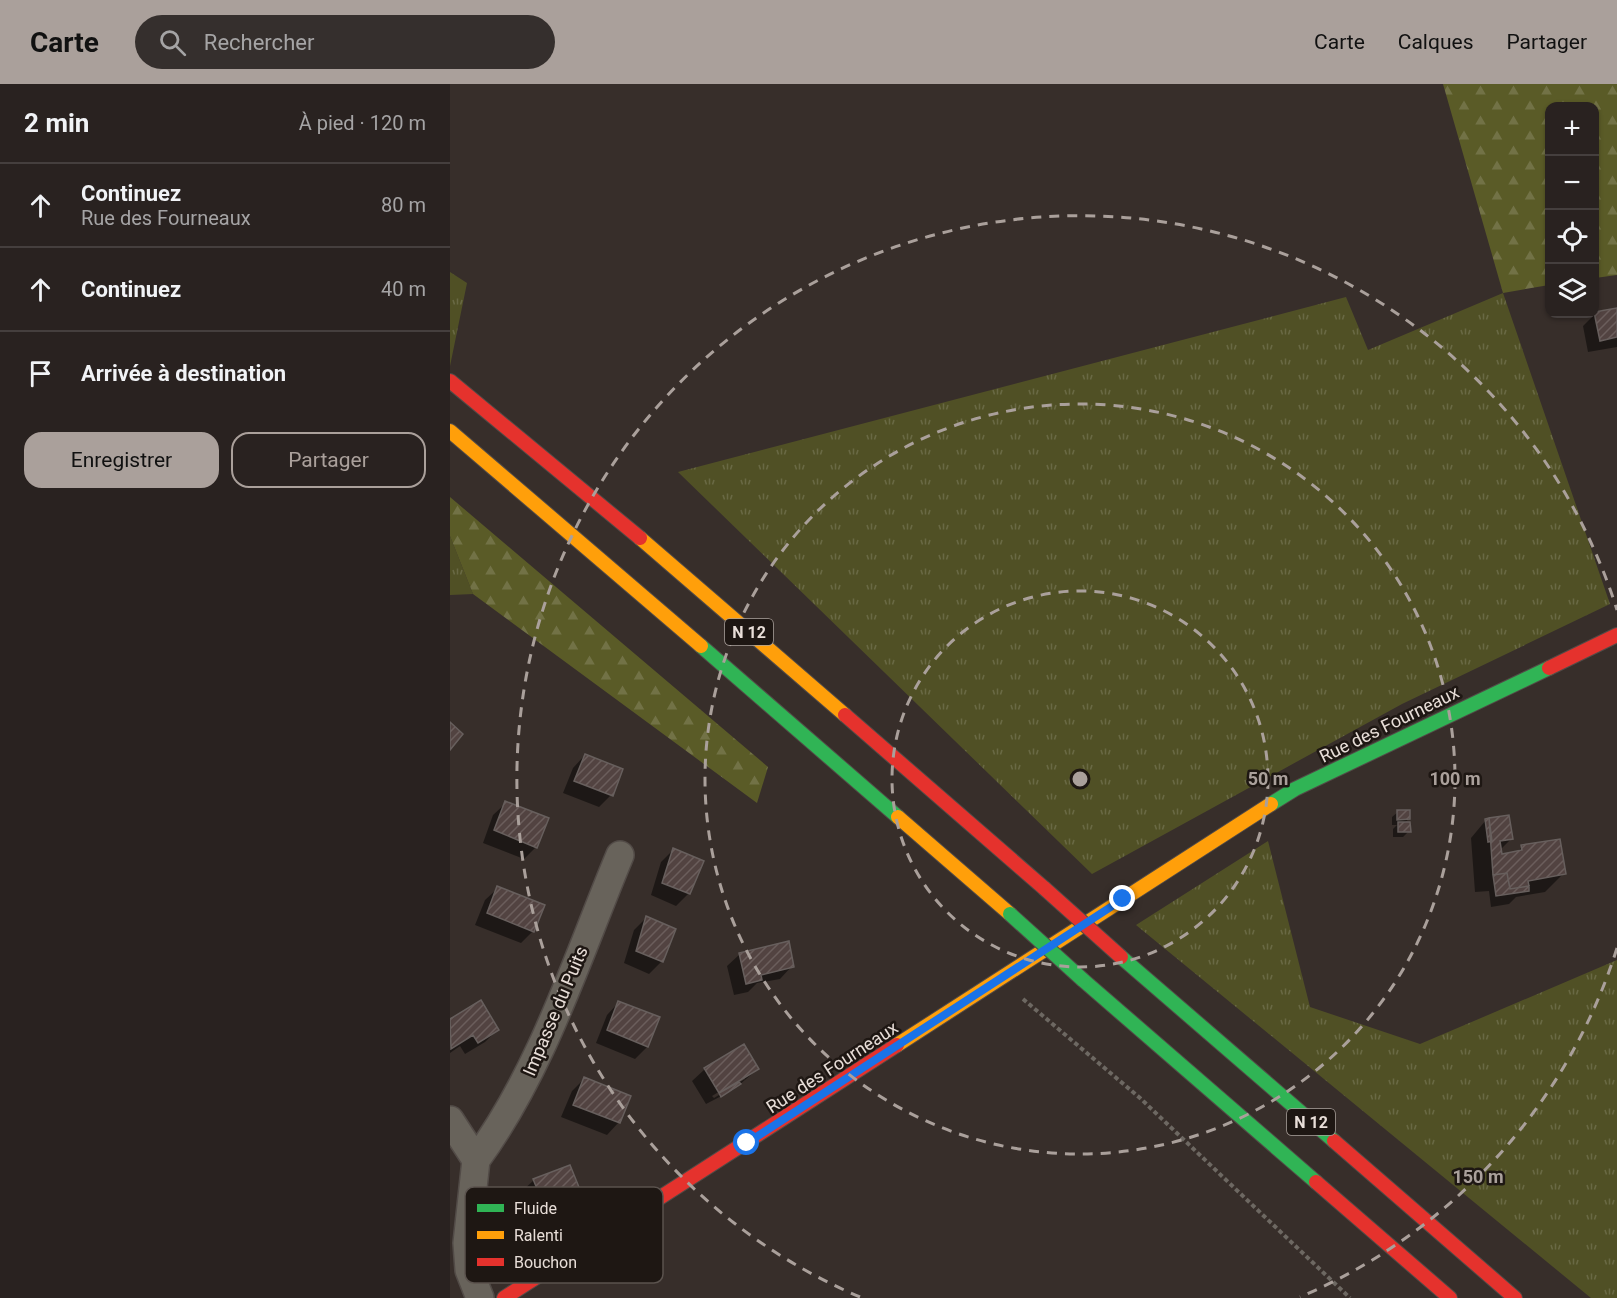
<!DOCTYPE html>
<html lang="fr">
<meta charset="utf-8">
<style>
body{margin:0;font-family:Roboto,sans-serif;background:#352f2d;color:#f1f3f6}
.controls{position:absolute;right:18px;top:18px;display:grid;overflow:hidden;border-radius:12px;box-shadow:0 2px 4px #0004}
.controls button{width:54px;height:54px;display:grid;place-items:center;padding:0;border:0;border-bottom:2px solid #453f3e;background:#292220;color:#f1f3f6;font:30px sans-serif}
.stop{position:absolute;width:18px;height:18px;margin:-14px;border:4px solid #1a73e8;border-radius:50%;background:#fff}
.stop.end{background:#1a73e8;border-color:#fff;box-shadow:0 2px 6px #0008}
.list{margin:0;padding:0;list-style:none}
h2{display:flex;justify-content:space-between;align-items:center;height:78px;margin:0;padding:0 24px;font-size:26px}
h2 small{font-size:20px;font-weight:400;color:#a5a4a5}
.list li{display:grid;grid-template-columns:39px 1fr auto;gap:18px;align-items:center;box-sizing:border-box;height:84px;padding:0 24px;border-top:2px solid #453f3e}
.list b{display:block;font-size:22px;white-space:nowrap}
.list p{margin:0;font-size:20px;white-space:nowrap;color:#a5a4a5}
.list em{font-size:20px;font-style:normal;color:#a5a4a5}
.actions{display:flex;gap:12px;padding:18px 24px}
.actions a{flex:1;padding:14px 0;border:2px solid #aaa09b;border-radius:18px;text-align:center;font-size:21px;color:#aaa09b}
.actions .main{background:#aaa09b;color:#111}
.icon{flex:none;width:33px;height:33px;fill:none;stroke:currentColor;stroke-width:2;stroke-linecap:round;stroke-linejoin:round}
.map{position:relative;flex:none;width:1167px;height:1214px;overflow:hidden}
header{display:flex;align-items:center;gap:36px;box-sizing:border-box;height:84px;padding:0 30px;background:#aaa09b;color:#111}
header strong{font-size:28px}
nav{display:flex;gap:33px;margin-inline-start:auto;font-size:21px}
.search{width:420px;height:54px;background:#352f2d;display:flex;align-items:center;gap:15px;box-sizing:border-box;padding:0 21px;border-radius:33px;color:#a5a4a5;font-size:22px}
main{display:flex}
aside{flex:1;background:#292220}
.map>svg:first-child{display:block}
.grass{fill:url(#grass-tufts)}
.forest{fill:url(#forest-firs)}
.shadow{fill:#0007;fill-rule:evenodd}
.building{fill:url(#building-hatch);stroke:#675f5d;stroke-width:1.5}
.lines{fill:none;stroke-linecap:round;stroke-linejoin:round}
.street-casing{stroke:#524b47;stroke-width:30}
.fast-casing{stroke:#524b47;stroke-width:16}
.slow-casing{stroke:#524b47;stroke-width:16}
.jam-casing{stroke:#524b47;stroke-width:16}
.path{stroke:#6d6862;stroke-width:4;stroke-dasharray:4.5 3;stroke-linecap:butt}
.street{stroke:#68635b;stroke-width:27}
.fast{stroke:#30b455;stroke-width:14}
.slow{stroke:#ff9f0a;stroke-width:14}
.jam{stroke:#e5322d;stroke-width:14}
.fast-bridge-casing{stroke:#524b47;stroke-width:16;stroke-linecap:butt}
.jam-bridge-casing{stroke:#524b47;stroke-width:16;stroke-linecap:butt}
.fast-bridge{stroke:#30b455;stroke-width:14}
.jam-bridge{stroke:#e5322d;stroke-width:14}
.route{stroke:#1a73e8;stroke-width:8}
.ring{fill:none;stroke:#aaa09b;stroke-width:3;stroke-dasharray:10 8}
.labels{text-anchor:middle;dominant-baseline:central;stroke-width:5;stroke-linejoin:round;paint-order:stroke}
.shield{fill:#1e1713;stroke:#aba29d;stroke-width:1.5}
.shield-label{font-size:16px;font-weight:bold;fill:#e8ded8}
.street-label{font-size:18px;fill:#e8ded8;stroke:#1e1713}
.key{fill:#1e1713;stroke:#5b534e;stroke-width:1.5}
.key-label{font-size:16px;fill:#e8ded8}
.centre{fill:#aaa09b;stroke:#1e1713;stroke-width:3}
.ring-label{font-size:18px;text-anchor:middle;font-weight:bold;fill:#aaa09b;stroke:#1e1713;stroke-width:5;stroke-linejoin:round;paint-order:stroke}
</style>
<header>
<strong>Carte</strong>
<div class="search"><svg class="icon" aria-label="search" viewBox="0 0 24 24"><circle cx="10" cy="10" r="6"/><path d="M15 15l6 6"/></svg>Rechercher</div>
<nav><a>Carte</a><a>Calques</a><a>Partager</a></nav>
</header>
<main>
<aside>
<h2>2 min<small>À pied · 120 m</small></h2>
<ul class="list">
<li><svg class="icon" aria-label="ahead" viewBox="0 0 24 24"><path d="M12 20V5M6 11l6-6 6 6"/></svg><div><b>Continuez</b><p>Rue des Fourneaux</p></div><em>80 m</em></li>
<li><svg class="icon" aria-label="ahead" viewBox="0 0 24 24"><path d="M12 20V5M6 11l6-6 6 6"/></svg><div><b>Continuez</b></div><em>40 m</em></li>
<li><svg class="icon" aria-label="arrive" viewBox="0 0 24 24"><path d="M6 21V4h12l-3 4 3 4H6"/></svg><div><b>Arrivée à destination</b></div></li>
</ul>
<div class="actions"><a class="main">Enregistrer</a><a>Partager</a></div>
</aside>
<div class="map">
<svg width="1167" height="1214" viewBox="0 0 1167 1214">
<defs>
<pattern id="grass-tufts" width="24" height="20" patternUnits="userSpaceOnUse" patternTransform="scale(1.5)"><rect width="24" height="20" fill="#505025"/><path d="M3 7l-1-3M5 7V3M7 7l1-3M15 17l-1-3M17 17v-4M19 17l1-3" fill="none" stroke="#696944"/></pattern>
<pattern id="forest-firs" width="22" height="20" patternUnits="userSpaceOnUse" patternTransform="scale(1.5)"><rect width="22" height="20" fill="#5a5b27"/><path d="M5 1l3.5 6h-7zM16 11l3.5 6h-7z" fill="#727246"/></pattern>
<pattern id="building-hatch" width="6" height="6" patternUnits="userSpaceOnUse" patternTransform="scale(1.5)"><rect width="6" height="6" fill="#524341"/><path d="M-1 1l2-2M0 6l6-6M5 7l2-2" fill="none" stroke="#6b5e5c"/></pattern>
</defs>
<rect width="100%" height="100%" fill="#372e2a"/>
<path class="grass" d="M0 188 17 199 0 282Z
M1053 209 1160 520 952 620 642 790 228 388 896 213 918 266Z
M0 452 23 510 0 511Z
M818 757 860 923 970 960 1167 876V1214H1141L686 841Z"/>
<path class="forest" d="M993 0H1167V191L1145 194 1144 22H1100L1099 201 1053 209Z
M0 413 318 683 307 719 23 510 0 452Z"/>
<path class="shadow" d="M1167 225V263L1138 268 1133 242 1145 230Z
M135 671 161 711 149 723 113 709 123 684Z
M56 719 86 763 74 775 33 759 43 731Z
M948 728 959 735 954 739 959 747 953 753H943V745L947 741H942V733Z
M1036 736 1062 754 1050 766V772L1066 769 1072 763 1114 789 1095 808 1066 813 1059 820 1041 823 1039 807 1025 808 1021 754Z
M223 766 239 809 226 822 201 811 211 778Z
M48 804 83 847 71 859 25 841 35 816Z
M196 834 224 846 212 877 199 890 174 879 184 846Z
M290 870 342 882 330 895 307 899 298 908 284 911 277 882Z
M30 918 47 946 35 958 15 970 10 962 0 969V939Z
M169 918 197 963 185 975 146 959 157 931Z
M293 962 308 985 283 1006 256 1020 242 997 255 985ZM295 992V995L264 1014 262 1012Z
M134 995 169 1038 157 1051 111 1033 122 1007Z
M84 1096 129 1107 117 1120 81 1133 71 1108Z"/>
<path class="building" d="M1167 224V253L1150 257 1144 228Z
M0 638 13 650 0 666Z
M135 670 173 685 163 712 124 697Z
M55 717 99 734 87 764 44 746Z
M947 726H960V735L947 736Z
M1059 731 1063 755 1050 757 1052 770 1072 766 1071 761 1110 755 1116 790 1078 797 1079 802 1060 805 1057 789 1043 791 1039 734Z
M1039 734 1042 757 1038 758 1035 735Z
M948 738H960L961 748H948Z
M223 764 254 777 240 810 212 799Z
M1057 789 1060 805 1079 802V807L1046 812 1043 791Z
M47 802 95 821 84 848 37 829Z
M196 832 226 845 213 878 186 867Z
M339 857 344 883 311 891 312 896 296 900 289 869Z
M31 916 49 946 28 959 23 951 1 965 0 935Z
M168 917 210 933 198 963 157 946Z
M294 960 309 985 269 1009 254 984Z
M134 993 181 1012 170 1039 123 1021Z
M289 998 291 1000 271 1013 269 1009Z
M120 1081 131 1108 94 1122 83 1095Z"/>
<g class="lines">
<defs>
<path id="street" d="M0 1036 26 1076 17 1159 19 1186 30 1214
M26 1076C92 986 127 874 170 771"/>
<path id="fast" d="M251 562 448 733
M821 720 845 705 1099 584
M671 873 884 1057
M633 896 866 1098"/>
<path id="slow" d="M0 347 251 562
M190 454 395 631
M448 733 560 830
M447 961 821 720"/>
<path id="jam" d="M0 297 190 454
M1099 584 1167 551
M395 631 594 804
M884 1057 1065 1214
M866 1098 1000 1214
M54 1214 447 961"/>
</defs>
<use href="#street" class="street-casing"/>
<use href="#fast" class="fast-casing"/>
<use href="#slow" class="slow-casing"/>
<use href="#jam" class="jam-casing"/>
<path class="path" d="M573 915 690 1014 900 1214"/>
<use href="#street" class="street"/>
<use href="#fast" class="fast"/>
<use href="#slow" class="slow"/>
<use href="#jam" class="jam"/>
<defs>
<path id="fast-bridge" d="M560 830 633 896"/>
<path id="jam-bridge" d="M594 804 671 873"/>
</defs>
<use href="#fast-bridge" class="fast-bridge-casing"/>
<use href="#jam-bridge" class="jam-bridge-casing"/>
<use href="#fast-bridge" class="fast-bridge"/>
<use href="#jam-bridge" class="jam-bridge"/>
</g>
<g class="lines">
<path class="route" d="M297 1059 673 815"/>
</g>
<g class="ring">
<circle cx="630" cy="695" r="188"/>
<circle cx="630" cy="695" r="375"/>
<path d="M1167 864A563 563 0 0 1 850 1213M410 1213A563 563 0 1 1 1167 526"/>
</g>
<g class="labels">
<g class="shield">
<rect x="275" y="535" width="48" height="26" rx="4.5"/>
<rect x="837" y="1025" width="48" height="26" rx="4.5"/>
</g>
<g class="shield-label">
<text x="299" y="548">N 12</text>
<text x="861" y="1038">N 12</text>
</g>
<g class="street-label">
<text transform="translate(939 640) rotate(-26)">Rue des Fourneaux</text>
<text transform="translate(105 927) rotate(-67)">Impasse du Puits</text>
<text transform="translate(382 983) rotate(-33)">Rue des Fourneaux</text>
</g>
</g>
<rect x="15" y="1103" width="198" height="96" rx="9" class="key"/>
<rect x="27" y="1120" width="27" height="8" fill="#30b455"/>
<rect x="27" y="1147" width="27" height="8" fill="#ff9f0a"/>
<rect x="27" y="1174" width="27" height="8" fill="#e5322d"/>
<g class="key-label">
<text x="64" y="1130">Fluide</text>
<text x="64" y="1157">Ralenti</text>
<text x="64" y="1184">Bouchon</text>
</g>
<circle cx="630" cy="695" r="9" class="centre"/>
<g class="ring-label">
<text x="818" y="701">50 m</text>
<text x="1005" y="701">100 m</text>
<text x="1028" y="1099">150 m</text>
</g>
</svg>
<div class="controls">
<button>+</button>
<button>−</button>
<button><svg class="icon" aria-label="locate" viewBox="0 0 24 24"><circle cx="12" cy="12" r="6"/><path d="M12 2v4M12 18v4M2 12h4M18 12h4"/></svg></button>
<button><svg class="icon" aria-label="layers" viewBox="0 0 24 24"><path d="M12 4l9 5-9 5-9-5zM3 14l9 5 9-5"/></svg></button>
</div>
<div class="stop" style="left:297px;top:1059px"></div>
<div class="stop end" style="left:673px;top:815px"></div>
</div>
</main>
